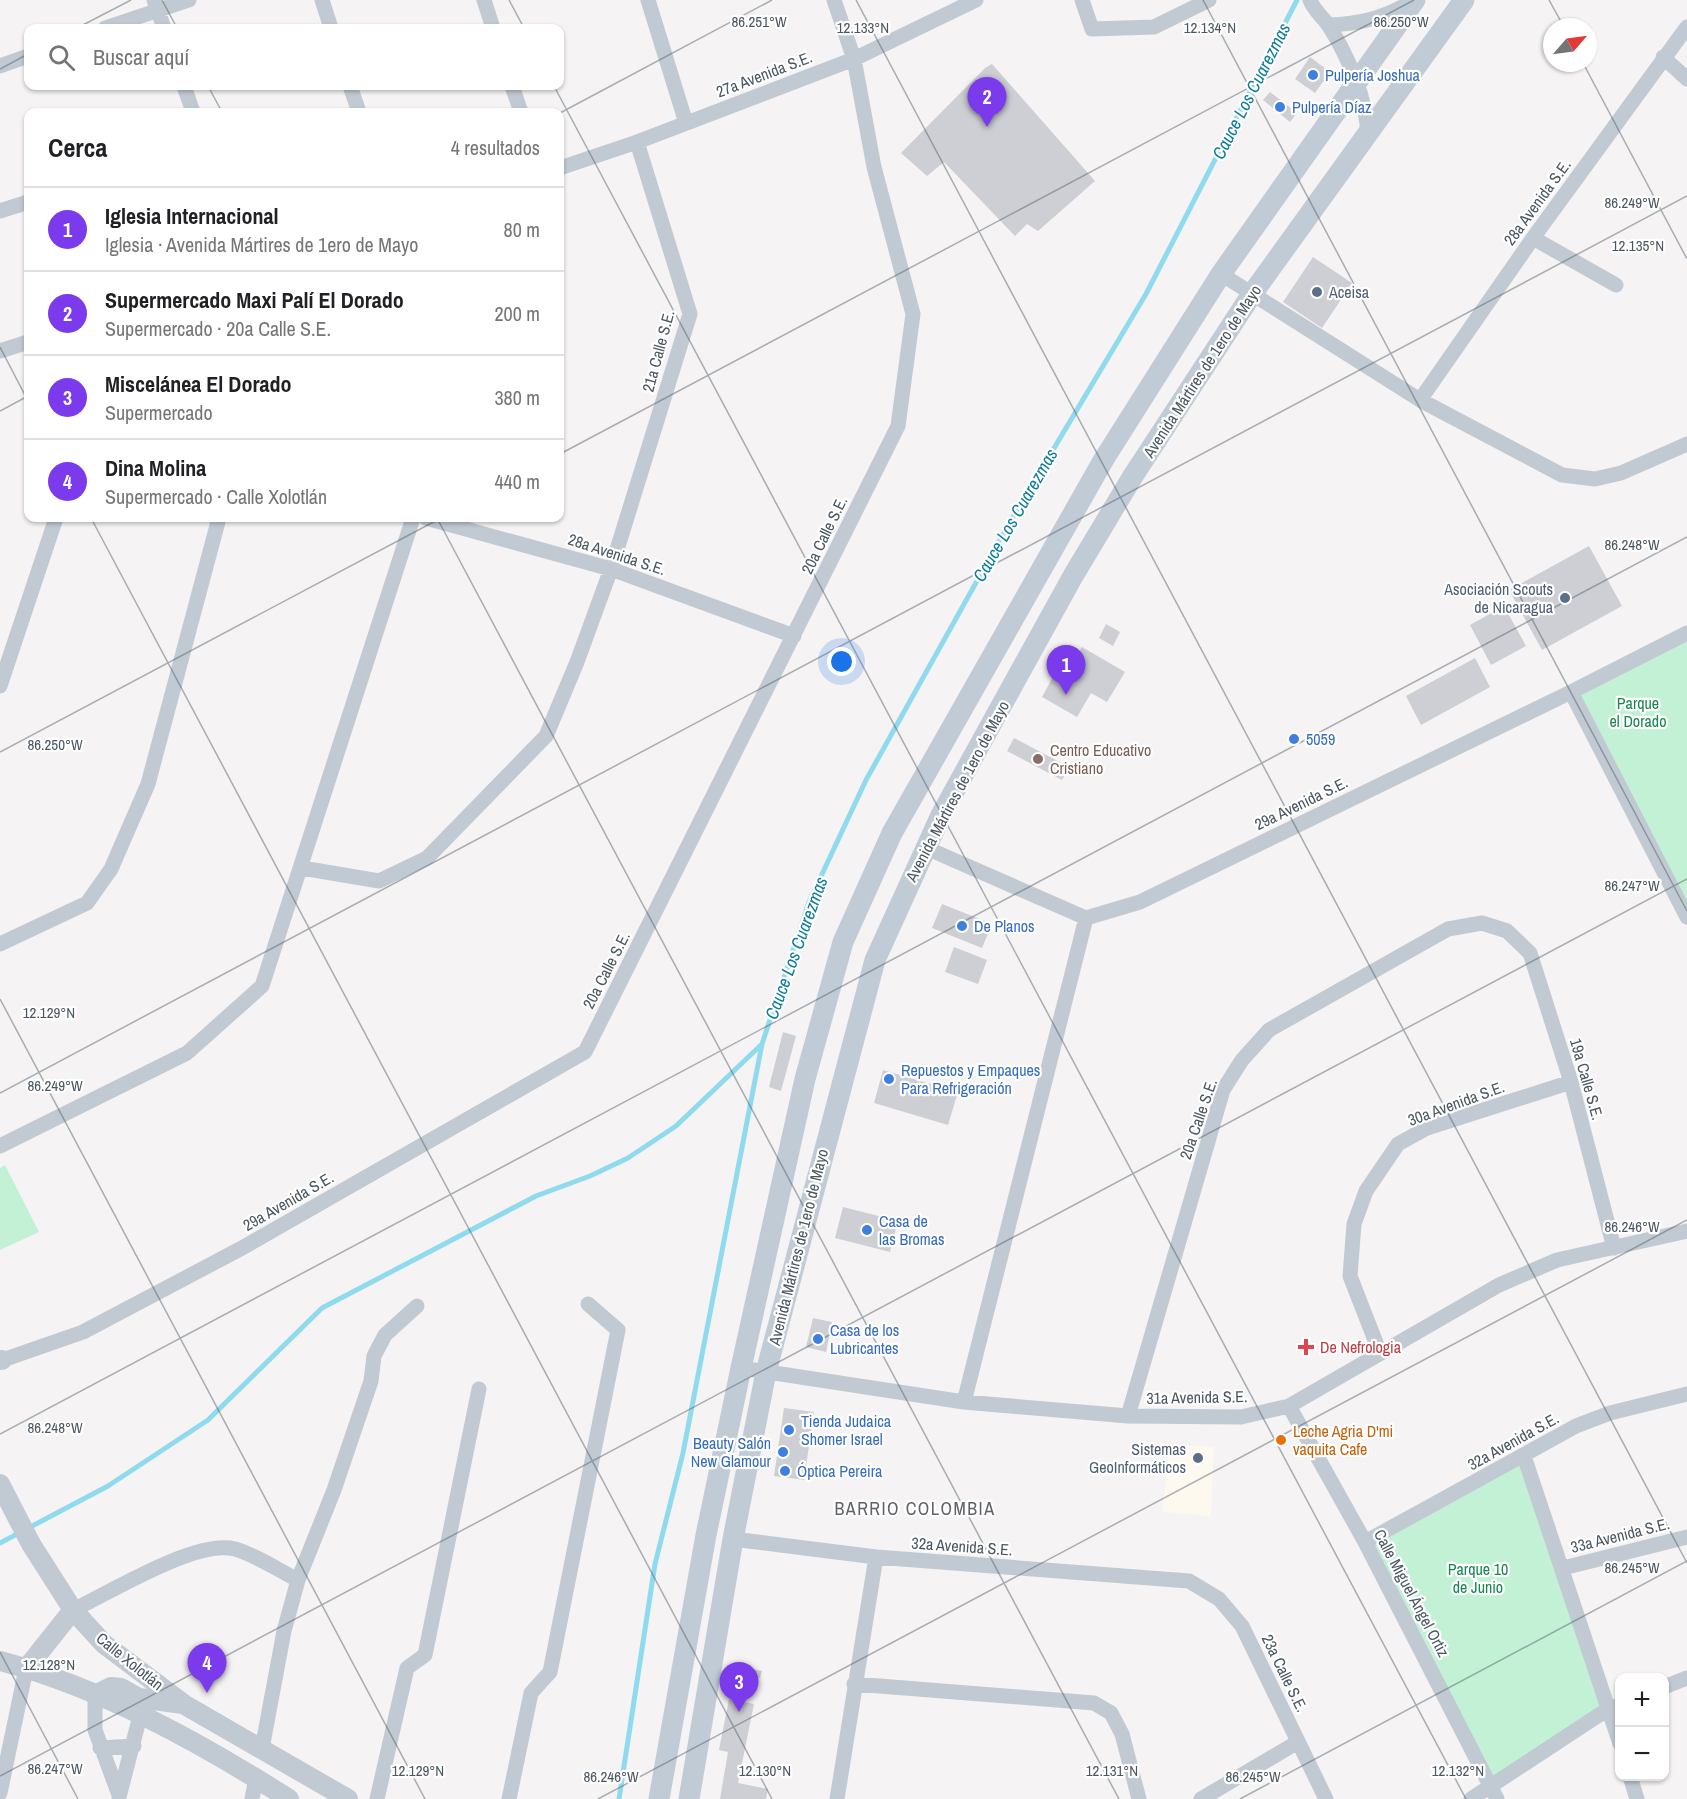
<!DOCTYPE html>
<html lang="es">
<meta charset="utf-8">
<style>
body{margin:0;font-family:"Archivo Narrow",sans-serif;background:#f2f2f2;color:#202124}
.controls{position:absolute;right:18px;bottom:18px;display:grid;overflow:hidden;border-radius:12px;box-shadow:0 2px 4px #0004}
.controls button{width:54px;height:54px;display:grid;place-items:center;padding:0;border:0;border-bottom:2px solid #e0e0e0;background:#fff;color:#202124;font:30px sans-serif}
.compass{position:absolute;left:1543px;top:18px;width:54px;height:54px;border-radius:50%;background:#fff;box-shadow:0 2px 4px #0004;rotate:62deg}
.you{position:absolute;left:842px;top:662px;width:21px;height:21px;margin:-15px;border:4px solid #fff;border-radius:50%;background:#1a73e8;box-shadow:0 0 0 9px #1a73e833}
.badge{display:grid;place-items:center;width:39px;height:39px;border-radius:50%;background:#7c3aed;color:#fff;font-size:20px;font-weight:700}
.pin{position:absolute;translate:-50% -50px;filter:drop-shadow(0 2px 3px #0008)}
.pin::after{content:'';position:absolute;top:32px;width:21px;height:18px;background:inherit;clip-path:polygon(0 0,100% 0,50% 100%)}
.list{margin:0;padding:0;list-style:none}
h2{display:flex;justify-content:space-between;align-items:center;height:78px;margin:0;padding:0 24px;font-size:26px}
h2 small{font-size:20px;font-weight:400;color:#757577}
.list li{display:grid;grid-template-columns:39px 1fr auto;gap:18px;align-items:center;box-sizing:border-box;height:84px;padding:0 24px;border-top:2px solid #e0e0e0}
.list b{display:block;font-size:22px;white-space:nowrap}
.list p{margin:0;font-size:20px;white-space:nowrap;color:#757577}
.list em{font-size:20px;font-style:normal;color:#757577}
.icon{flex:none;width:33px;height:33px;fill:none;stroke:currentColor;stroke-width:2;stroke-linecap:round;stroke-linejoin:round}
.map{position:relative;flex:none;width:1687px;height:1799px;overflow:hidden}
.search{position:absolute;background:#fff;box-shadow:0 2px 4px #0004;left:24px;top:24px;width:540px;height:66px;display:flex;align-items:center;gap:15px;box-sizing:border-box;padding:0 21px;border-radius:12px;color:#757577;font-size:22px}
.panel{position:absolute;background:#fff;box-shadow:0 2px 4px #0004;left:24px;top:108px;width:540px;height:414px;border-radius:12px}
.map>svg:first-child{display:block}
.commercial{fill:#fdf9ef}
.green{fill:#c3f1d5}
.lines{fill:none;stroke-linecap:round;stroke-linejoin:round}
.stream{stroke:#90daee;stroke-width:5}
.building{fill:#cdcfd5}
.minor{stroke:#c1cad2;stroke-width:15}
.tertiary{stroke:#c1cad2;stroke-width:20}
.secondary{stroke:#c1cbd6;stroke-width:21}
.ticks{fill:none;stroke:#4a5661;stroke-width:1.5;stroke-opacity:0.45}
.shop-dot{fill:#3f7fe0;stroke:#fff;stroke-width:2}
.service-dot{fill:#5c6f8a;stroke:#fff;stroke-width:2}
.education-dot{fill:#8d6e63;stroke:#fff;stroke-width:2}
.health-dot{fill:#e0444e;stroke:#fff;stroke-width:2}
.food-dot{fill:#e8710a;stroke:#fff;stroke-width:2}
.labels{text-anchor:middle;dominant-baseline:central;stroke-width:4.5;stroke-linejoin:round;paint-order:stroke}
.street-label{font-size:16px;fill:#4a5661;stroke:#fff}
.shop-label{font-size:16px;fill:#366cbe;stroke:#fff;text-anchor:start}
.service-label{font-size:16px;fill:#4e5e75;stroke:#fff;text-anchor:end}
.park-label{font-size:16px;fill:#17864f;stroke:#fff}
.education-label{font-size:16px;fill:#785e54;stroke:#fff;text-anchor:start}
.health-label{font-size:16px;fill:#be3a42;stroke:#fff;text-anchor:start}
.food-label{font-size:16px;fill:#c56008;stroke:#fff;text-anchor:start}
.water-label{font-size:18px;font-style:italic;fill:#0c7c9b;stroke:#fff}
.neighbourhood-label{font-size:18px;letter-spacing:1.5px;fill:#5f6368;stroke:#fff}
.ticks-label{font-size:15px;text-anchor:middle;fill:#4a5661;stroke:#fff;stroke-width:4.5;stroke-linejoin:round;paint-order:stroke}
</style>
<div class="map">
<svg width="1687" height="1799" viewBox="0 0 1687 1799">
<rect width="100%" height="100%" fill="#f5f3f3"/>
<path class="commercial" d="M1170 1445 1214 1447 1211 1516 1162 1512Z"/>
<path class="green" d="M1687 633V917L1571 692Z
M5 1165 39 1232 0 1250V1168Z
M1524 1456 1608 1709 1492 1785 1365 1542Z"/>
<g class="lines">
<path class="stream" d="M0 1543 108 1486 208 1420 322 1308 536 1196 590 1176 628 1158 676 1126 761 1045
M619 1799 655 1564 683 1453 762 1044 809 902 866 780 1007 527 1146 294 1297 0"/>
</g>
<path class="building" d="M1310 57 1330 72 1315 93 1295 79Z
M992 64 1095 181 1038 231 1027 224 1015 236 944 162 927 176 901 153 985 68Z
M1270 92 1297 113 1290 122 1263 100Z
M1313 257 1352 283 1322 328 1283 302Z
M1589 546 1622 606 1542 650 1509 590Z
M1504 606 1526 646 1491 665 1470 625Z
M1106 624 1120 632 1113 646 1099 638Z
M1082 647 1125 672 1107 702 1091 693 1077 717 1042 697 1055 673 1064 678Z
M1475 658 1490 687 1421 725 1406 696Z
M1014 738 1069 767 1062 780 1007 751Z
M942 904 992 924 982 948 932 928Z
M954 947 987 960 978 984 945 972Z
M783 1032 796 1036 781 1091 769 1087Z
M883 1070 958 1092 948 1125 874 1103Z
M843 1207 898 1221 890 1252 835 1238Z
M813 1318 832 1322 826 1352 806 1347Z
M784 1408 814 1412 804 1480 774 1476Z
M738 1666 762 1671 760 1678 737 1672Z
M729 1699 754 1704 738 1783 768 1789 766 1799H720L728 1752 719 1750Z"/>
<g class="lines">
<path class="minor" d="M154 0 164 28
M322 0 331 28
M484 0 493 28
M648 0 686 123
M1082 0 1092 29 1154 27 1209 0
M1310 0C1314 11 1323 17 1329 26 1348 56 1367 100 1368 136
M1328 25C1360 24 1384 18 1411 2
M105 28 189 0
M1663 57 1687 79
M0 66 28 56
M184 86 193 112
M350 86 359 112
M512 86 521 112
M560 168 637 142 854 59 976 0
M0 211 28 202
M1533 238 1616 285
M1221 274 1420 400 1562 475 1595 479 1621 473 1687 444
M0 351 28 342
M1420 400 1533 238 1687 27
M426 518 611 569 794 636
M0 686 56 518
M1571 692 1687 917
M924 847 1086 918 1140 902 1571 692 1687 633
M302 868 379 881 427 858 546 736 577 662 611 569 690 314 637 142
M0 944 87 903 111 869 148 784 219 518
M0 1146 187 1053 262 986 413 518
M1380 1353 1350 1276 1354 1224 1366 1191 1398 1144 1427 1128 1571 1082
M0 1361 83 1332 242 1248 585 1052 898 426 913 314 874 167 854 59 834 0
M741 1368 964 1402 1128 1416 1241 1417 1289 1406 1499 1285 1557 1260 1687 1231
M964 1402 1086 918
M1289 1406 1365 1542 1497 1799
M1128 1416 1223 1090 1242 1060 1269 1030 1448 929 1482 923 1507 931 1530 953 1571 1082 1614 1248
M1524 1456 1620 1744
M733 1539 876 1557 1189 1581 1219 1599 1242 1626 1326 1799
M1365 1542 1576 1426 1610 1413 1687 1394
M1563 1568 1687 1537
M73 1610C111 1592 196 1539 235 1549 256 1555 278 1570 298 1580
M854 1684 1094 1703 1111 1713 1122 1734 1139 1799
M1664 1687 1687 1678
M95 1695V1730L119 1795
M100 1748 134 1746
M262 1749 284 1631 298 1580 334 1490 371 1381 374 1356 385 1335 417 1306
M1630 1776 1637 1799
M0 1793 26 1669
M119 1797 140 1716
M252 1799 256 1778
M377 1799 407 1668 425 1655 479 1389
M509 1799 531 1693 550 1672 618 1330 588 1304
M837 1799 876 1557
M1201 1799 1298 1742
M1471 1799 1608 1709 1620 1705"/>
<path class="tertiary" d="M0 1360H2
M0 1484 31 1544 73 1610 104 1644 185 1705 348 1799
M0 1661C102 1688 201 1743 289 1799
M26 1669 73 1610
M95 1695 111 1687 121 1688 139 1698 183 1704"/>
<path class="secondary" d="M659 1799 706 1535 741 1368 805 1079 843 942 892 833 1104 459 1221 274 1415 0
M689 1799 733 1539 766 1372 875 960 941 815 1073 576 1133 476 1252 294 1464 0"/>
</g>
<path class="ticks" d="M162 0 177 28M509 0 524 28M856 0 1687 1563M1203 0 1687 911M1549 0 1564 27M77 28 131 0M1583 63 1687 259M0 69 28 54M208 86 222 112M554 86 1466 1799M560 113 772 0M0 347 28 401M0 411 28 396M560 454 1414 0M91 518 772 1799M437 518 1119 1799M0 752 441 518M0 999 425 1799M0 1093 1687 196M0 1434 1687 537M0 1652 78 1799M0 1776 1687 879M598 1799 1687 1220M1240 1799 1687 1561"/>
<g class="shop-dot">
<circle cx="1313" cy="75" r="6"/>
<circle cx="1280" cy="107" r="6"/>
<circle cx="1294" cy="739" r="6"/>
<circle cx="962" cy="926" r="6"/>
<circle cx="889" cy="1079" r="6"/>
<circle cx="867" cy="1230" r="6"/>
<circle cx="818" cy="1339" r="6"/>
<circle cx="789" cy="1430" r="6"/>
<circle cx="783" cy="1452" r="6"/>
<circle cx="785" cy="1471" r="6"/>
</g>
<g class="service-dot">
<circle cx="1317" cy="292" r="6"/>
<circle cx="1565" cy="598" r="6"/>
<circle cx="1198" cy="1458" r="6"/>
</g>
<circle class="education-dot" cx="1038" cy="759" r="6"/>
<path class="health-dot" d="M1303 1338h6v6h6v6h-6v6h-6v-6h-6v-6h6z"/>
<circle class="food-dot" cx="1281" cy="1440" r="6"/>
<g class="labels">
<g class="street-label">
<text transform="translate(764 74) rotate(-21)">27a Avenida S.E.</text>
<text transform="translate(1537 202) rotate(-54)">28a Avenida S.E.</text>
<text transform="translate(658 351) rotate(-75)">21a Calle S.E.</text>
<text transform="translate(1202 371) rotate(-57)">Avenida Mártires de 1ero de Mayo</text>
<text transform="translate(824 535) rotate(-64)">20a Calle S.E.</text>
<text transform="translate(617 554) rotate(18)">28a Avenida S.E.</text>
<text transform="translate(957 791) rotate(-62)">Avenida Mártires de 1ero de Mayo</text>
<text transform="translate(1301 803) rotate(-26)">29a Avenida S.E.</text>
<text transform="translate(606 970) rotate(-63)">20a Calle S.E.</text>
<text transform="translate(1587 1079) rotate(74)">19a Calle S.E.</text>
<text transform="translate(1456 1103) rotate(-20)">30a Avenida S.E.</text>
<text transform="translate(1198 1119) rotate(-71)">20a Calle S.E.</text>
<text transform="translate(288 1201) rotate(-30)">29a Avenida S.E.</text>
<text transform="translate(798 1247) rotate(-76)">Avenida Mártires de 1ero de Mayo</text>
<text transform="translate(1197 1397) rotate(-1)">31a Avenida S.E.</text>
<text transform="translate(1513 1441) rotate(-29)">32a Avenida S.E.</text>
<text transform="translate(1620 1535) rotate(-14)">33a Avenida S.E.</text>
<text transform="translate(962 1546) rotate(4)">32a Avenida S.E.</text>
<text transform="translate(1412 1593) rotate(62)">Calle Miguel Ángel Ortiz</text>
<text transform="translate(130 1661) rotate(39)">Calle Xolotlán</text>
<text transform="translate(1285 1673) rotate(64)">23a Calle S.E.</text>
</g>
<g class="shop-label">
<text x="1325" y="75">Pulpería Joshua</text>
<text x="1292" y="107">Pulpería Díaz</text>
<text x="1306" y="739">5059</text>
<text x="974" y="926">De Planos</text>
<text x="901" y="1070">Repuestos y Empaques<tspan x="901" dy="18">Para Refrigeración</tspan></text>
<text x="879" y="1221">Casa de<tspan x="879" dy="18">las Bromas</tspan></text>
<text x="830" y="1330">Casa de los<tspan x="830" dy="18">Lubricantes</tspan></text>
<text x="801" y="1421">Tienda Judaica<tspan x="801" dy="18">Shomer Israel</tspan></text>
<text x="771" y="1443" text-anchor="end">Beauty Salón<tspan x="771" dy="18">New Glamour</tspan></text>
<text x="797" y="1471">Óptica Pereira</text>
</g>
<g class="service-label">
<text x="1329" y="292" text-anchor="start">Aceisa</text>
<text x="1553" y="589">Asociación Scouts<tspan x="1553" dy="18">de Nicaragua</tspan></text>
<text x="1186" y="1449">Sistemas<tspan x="1186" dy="18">GeoInformáticos</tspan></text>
</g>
<g class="park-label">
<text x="1638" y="703">Parque<tspan x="1638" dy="18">el Dorado</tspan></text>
<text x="1478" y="1569">Parque 10<tspan x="1478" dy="18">de Junio</tspan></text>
</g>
<g class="education-label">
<text x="1050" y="750">Centro Educativo<tspan x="1050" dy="18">Cristiano</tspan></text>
</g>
<g class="health-label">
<text x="1320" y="1347">De Nefrologia</text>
</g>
<g class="food-label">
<text x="1293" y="1431">Leche Agria D'mi<tspan x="1293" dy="18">vaquita Cafe</tspan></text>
</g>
<g class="water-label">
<text transform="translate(1251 91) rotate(-63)">Cauce Los Cuarezmas</text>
<text transform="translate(1015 515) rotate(-60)">Cauce Los Cuarezmas</text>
<text transform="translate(796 948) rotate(-70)">Cauce Los Cuarezmas</text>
</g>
<g class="neighbourhood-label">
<text x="915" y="1508">BARRIO COLOMBIA</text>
</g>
</g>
<g class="ticks-label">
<text x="759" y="27">86.251°W</text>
<text x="1401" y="27">86.250°W</text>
<text x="863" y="33">12.133°N</text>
<text x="1210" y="33">12.134°N</text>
<text x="1632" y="208">86.249°W</text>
<text x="1638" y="251">12.135°N</text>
<text x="1632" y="550">86.248°W</text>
<text x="55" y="750">86.250°W</text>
<text x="1632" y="891">86.247°W</text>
<text x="49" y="1018">12.129°N</text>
<text x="55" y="1091">86.249°W</text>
<text x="1632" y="1232">86.246°W</text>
<text x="55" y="1433">86.248°W</text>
<text x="1632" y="1573">86.245°W</text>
<text x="49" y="1670">12.128°N</text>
<text x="55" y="1774">86.247°W</text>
<text x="418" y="1776">12.129°N</text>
<text x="765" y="1776">12.130°N</text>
<text x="1112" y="1776">12.131°N</text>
<text x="1458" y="1776">12.132°N</text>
<text x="611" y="1782">86.246°W</text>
<text x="1253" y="1782">86.245°W</text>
</g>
</svg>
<div class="controls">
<button>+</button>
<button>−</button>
</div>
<svg class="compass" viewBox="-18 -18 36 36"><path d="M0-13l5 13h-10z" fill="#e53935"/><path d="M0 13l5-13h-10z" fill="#757577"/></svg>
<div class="you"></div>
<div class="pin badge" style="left:1066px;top:695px">1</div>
<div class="pin badge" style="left:987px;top:127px">2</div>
<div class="pin badge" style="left:739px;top:1712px">3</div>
<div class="pin badge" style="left:207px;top:1693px">4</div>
<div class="search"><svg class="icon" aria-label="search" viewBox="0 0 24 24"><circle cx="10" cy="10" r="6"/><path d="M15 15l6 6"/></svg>Buscar aquí</div>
<section class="panel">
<h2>Cerca<small>4 resultados</small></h2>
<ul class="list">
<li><span class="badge">1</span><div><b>Iglesia Internacional</b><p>Iglesia · Avenida Mártires de 1ero de Mayo</p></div><em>80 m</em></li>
<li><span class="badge">2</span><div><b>Supermercado Maxi Palí El Dorado</b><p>Supermercado · 20a Calle S.E.</p></div><em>200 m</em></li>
<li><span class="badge">3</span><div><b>Miscelánea El Dorado</b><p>Supermercado</p></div><em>380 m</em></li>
<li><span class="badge">4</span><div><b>Dina Molina</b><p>Supermercado · Calle Xolotlán</p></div><em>440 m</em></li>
</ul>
</section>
</div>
